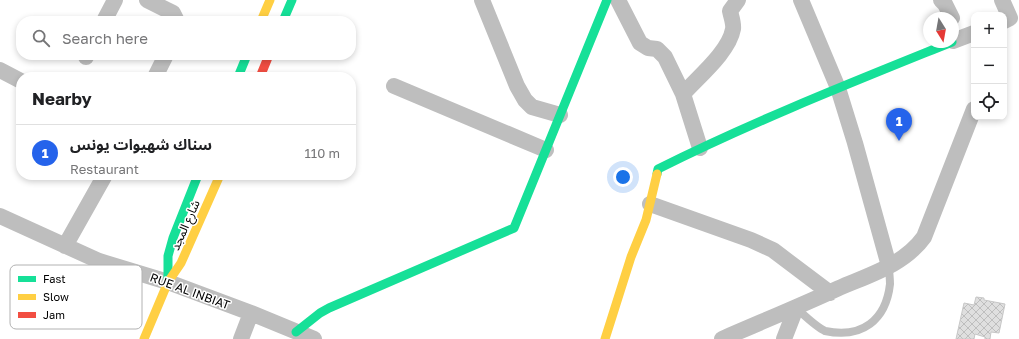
<!DOCTYPE html>
<meta charset="utf-8">
<style>
body{margin:0;font-family:"Golos Text","Noto Sans Arabic",sans-serif;background:#f6f6f6;color:#202124}
.controls{position:absolute;right:12px;top:12px;display:grid;overflow:hidden;border-radius:8px;box-shadow:0 2px 6px #0003}
.controls button{width:36px;height:36px;display:grid;place-items:center;padding:0;border:0;border-bottom:1px solid #e0e0e0;background:#fff;color:#202124;font:20px sans-serif}
.compass{position:absolute;left:923px;top:12px;width:36px;height:36px;border-radius:50%;background:#fff;box-shadow:0 2px 6px #0003;rotate:169deg}
.you{position:absolute;left:623px;top:177px;width:14px;height:14px;margin:-10px;border:3px solid #fff;border-radius:50%;background:#1a73e8;box-shadow:0 0 0 6px #1a73e833}
.badge{display:grid;place-items:center;width:26px;height:26px;border-radius:50%;background:#2563eb;color:#fff;font-size:13px;font-weight:700}
.pin{position:absolute;translate:-50% -33px;filter:drop-shadow(0 1px 2px #0008)}
.pin::after{content:'';position:absolute;top:21px;width:14px;height:12px;background:inherit;clip-path:polygon(0 0,100% 0,50% 100%)}
.list{margin:0;padding:0;list-style:none}
h2{display:flex;justify-content:space-between;align-items:center;height:52px;margin:0;padding:0 16px;font-size:17px}
h2 small{font-size:13px;font-weight:400;color:#757577}
.list li{display:grid;grid-template-columns:26px 1fr auto;gap:12px;align-items:center;box-sizing:border-box;height:56px;padding:0 16px;border-top:1px solid #e0e0e0}
.list b{display:block;font-size:15px;white-space:nowrap}
.list p{margin:0;font-size:13px;white-space:nowrap;color:#757577}
.list em{font-size:13px;font-style:normal;color:#757577}
.icon{flex:none;width:22px;height:22px;fill:none;stroke:currentColor;stroke-width:2;stroke-linecap:round;stroke-linejoin:round}
.map{position:relative;flex:none;width:1019px;height:339px;overflow:hidden}
.search{position:absolute;background:#fff;box-shadow:0 2px 6px #0003;left:16px;top:16px;width:340px;height:44px;display:flex;align-items:center;gap:10px;box-sizing:border-box;padding:0 14px;border-radius:16px;color:#757577;font-size:15px}
.panel{position:absolute;background:#fff;box-shadow:0 2px 6px #0003;left:16px;top:72px;width:340px;height:108px;border-radius:16px}
.map>svg:first-child{display:block}
.building{fill:url(#building-cross-hatch);stroke:#c7c7c7}
.lines{fill:none;stroke-linecap:round;stroke-linejoin:round}
.lane{stroke:#bebebe;stroke-width:8}
.street{stroke:#bebebe;stroke-width:16}
.fast{stroke:#16e098;stroke-width:9}
.slow{stroke:#ffcf43;stroke-width:9}
.jam{stroke:#f24e42;stroke-width:9}
.labels{text-anchor:middle;dominant-baseline:central;stroke-width:3;stroke-linejoin:round;paint-order:stroke}
.street-label{font-size:12px;fill:#000;stroke:#fff}
.key{fill:#fff;stroke:#b2b2b2;stroke-width:1}
.key-label{font-size:11px;fill:#000}
</style>
<div class="map">
<svg width="1019" height="339" viewBox="0 0 1019 339">
<defs>
<pattern id="building-cross-hatch" width="8" height="8" patternUnits="userSpaceOnUse"><rect width="8" height="8" fill="#dfdfdf"/><path d="M0 0l8 8M0 8l8-8" fill="none" stroke="#bebebe"/></pattern>
</defs>
<rect width="100%" height="100%" fill="#fff"/>
<path class="building" d="M976 297 984 298V300L1005 304 999 333 991 332 990 339H985V337L975 334 974 339H956L964 303 974 305Z"/>
<g class="lines">
<path class="lane" d="M796 308C804 315 816 327 825 331 862 339 886 320 890 284 890 278 889 272 889 266"/>
<path class="street" d="M147 0 173 13 177 21
M482 0 517 86 525 100 532 107 560 115
M618 0 640 43 648 48 657 49 665 57 683 94
M801 0 838 88 855 143 889 266
M941 0 945 4 952 18
M1002 0 1010 18 1004 21
M104 21 115 0
M953 41 974 33
M86 57V55
M0 70 21 81
M155 77 166 55
M394 86 546 150
M700 148 683 94C698 77 729 52 733 29 734 24 731 16 730 11L738 0
M650 204 751 240 773 250 830 293
M0 216 99 261 168 282 251 313 314 339
M65 246 105 175
M241 339 251 313
M722 339C761 322 800 306 839 288 869 275 904 265 924 237L974 109
M784 339 796 308"/>
<path class="fast" d="M283 21 292 0
M238 77 247 55
M657 174 658 169C754 121 853 82 952 42
M168 282V256L173 238 198 175
M296 332 320 313 329 308 514 228 607 0"/>
<path class="slow" d="M261 21 270 0
M144 339 168 282 181 263 220 175
M605 339 631 257 646 220 657 174"/>
<path class="jam" d="M260 77 269 55"/>
</g>
<g class="labels">
<g class="street-label">
<text transform="translate(185 225) rotate(-66)">شارع المجد</text>
<text transform="translate(190 291) rotate(20)">RUE AL INBIAT</text>
</g>
</g>
<rect x="10" y="265" width="132" height="64" rx="6" class="key"/>
<rect x="18" y="276" width="18" height="6" fill="#16e098"/>
<rect x="18" y="294" width="18" height="6" fill="#ffcf43"/>
<rect x="18" y="312" width="18" height="6" fill="#f24e42"/>
<g class="key-label">
<text x="43" y="283">Fast</text>
<text x="43" y="301">Slow</text>
<text x="43" y="319">Jam</text>
</g>
</svg>
<div class="controls">
<button>+</button>
<button>−</button>
<button><svg class="icon" aria-label="locate" viewBox="0 0 24 24"><circle cx="12" cy="12" r="6"/><path d="M12 2v4M12 18v4M2 12h4M18 12h4"/></svg></button>
</div>
<svg class="compass" viewBox="-18 -18 36 36"><path d="M0-13l5 13h-10z" fill="#e53935"/><path d="M0 13l5-13h-10z" fill="#757577"/></svg>
<div class="you"></div>
<div class="pin badge" style="left:899px;top:141px">1</div>
<div class="search"><svg class="icon" aria-label="search" viewBox="0 0 24 24"><circle cx="10" cy="10" r="6"/><path d="M15 15l6 6"/></svg>Search here</div>
<section class="panel">
<h2>Nearby<small></small></h2>
<ul class="list">
<li><span class="badge">1</span><div><b>سناك شهيوات يونس</b><p>Restaurant</p></div><em>110 m</em></li>
</ul>
</section>
</div>
